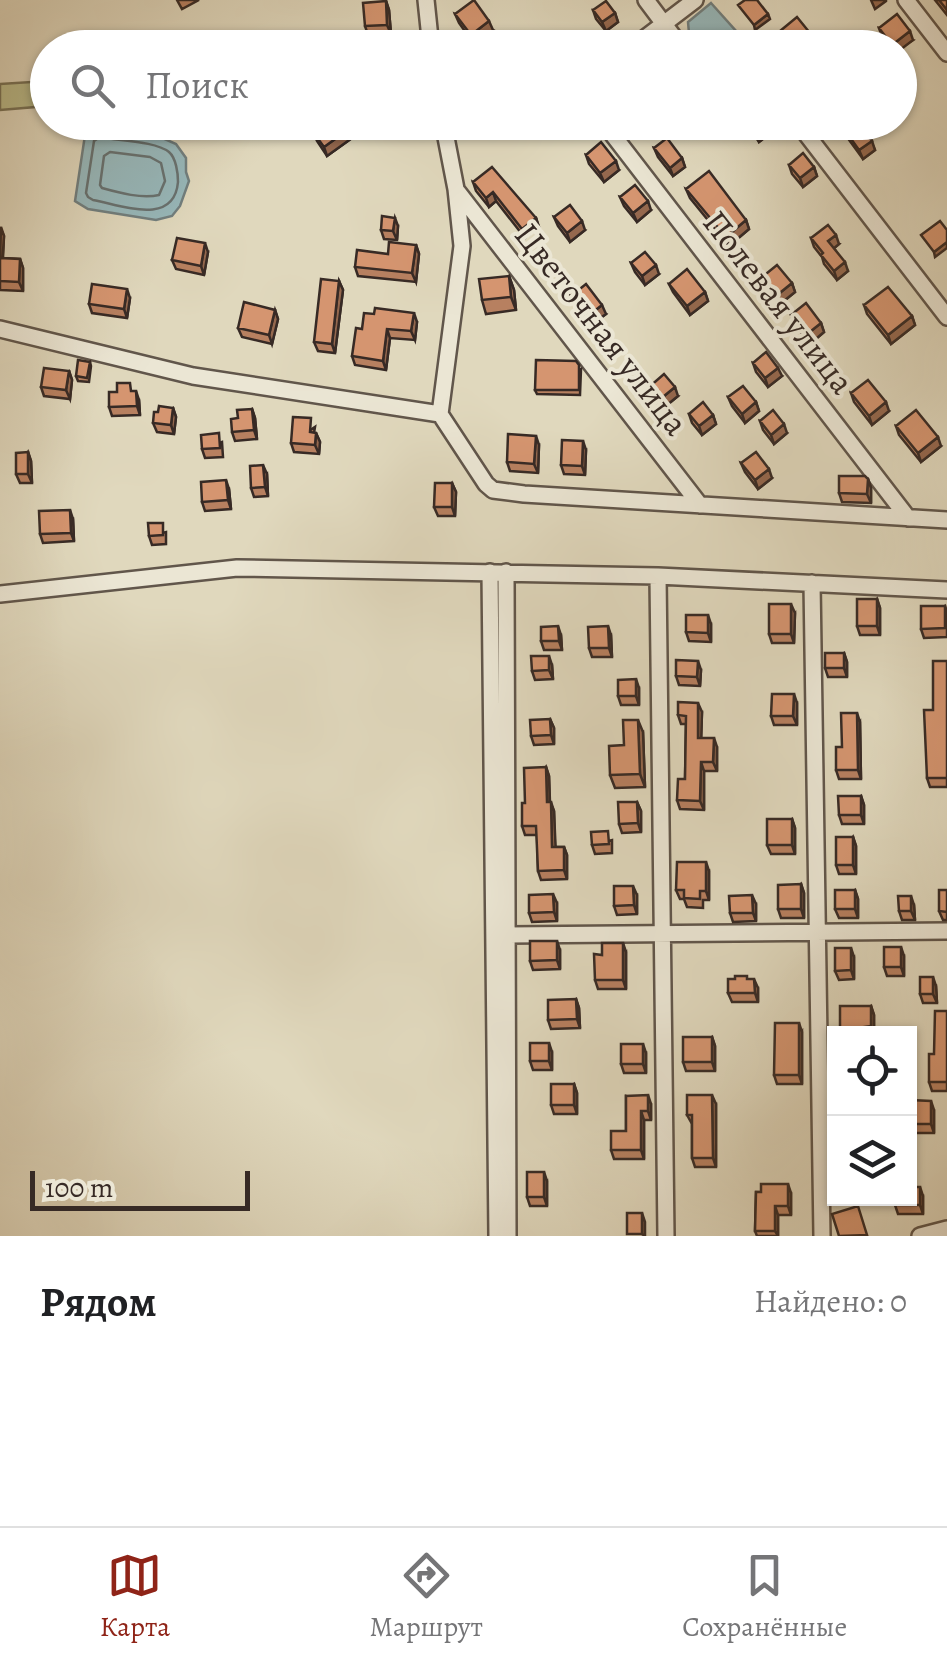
<!DOCTYPE html>
<html lang="ru">
<meta charset="utf-8">
<style>
body{margin:0;font-family:Alegreya,serif;background:#f2f2f2;color:#202124}
.controls{position:absolute;right:30px;bottom:30px;display:grid;overflow:hidden;border-radius:0px;box-shadow:0 2px 8px #0004}
.controls button{width:90px;height:90px;display:grid;place-items:center;padding:0;border:0;border-bottom:2px solid #e0e0e0;background:#fff;color:#202124;font:50px sans-serif}
.scale{position:absolute;left:30px;bottom:25px;width:220px;box-sizing:border-box;padding-left:10px;border:5px solid #372a25;border-top:0;font-size:28px;line-height:35px;white-space:nowrap;color:#372a25;-webkit-text-stroke:8px #ebe6d4;paint-order:stroke}
.list{margin:0;padding:0;list-style:none}
h2{display:flex;justify-content:space-between;align-items:center;height:130px;margin:0;padding:0 40px;font-size:42px}
h2 small{font-size:32px;font-weight:400;color:#757577}
.icon{flex:none;width:55px;height:55px;fill:none;stroke:currentColor;stroke-width:2;stroke-linecap:round;stroke-linejoin:round}
.map{position:relative;flex:none;width:947px;height:1236px;overflow:hidden}
.search{position:absolute;background:#fff;box-shadow:0 2px 8px #0004;left:30px;right:30px;top:30px;height:110px;display:flex;align-items:center;gap:25px;box-sizing:border-box;padding:0 35px;border-radius:55px;color:#757577;font-size:38px}
.sheet{height:290px;background:#fff}
nav{display:flex;justify-content:space-around;align-items:center;box-sizing:border-box;height:140px;border-top:2px solid #e0e0e0;background:#fff;font-size:28px;color:#757577}
nav a{display:grid;justify-items:center;gap:5px}
nav .on{color:#8f2418}
.map>svg:first-child{display:block}
.green{fill:#babc8c;stroke:#787358;stroke-width:2.5}
.water{fill:#97b8bb;stroke:#717f7f;stroke-width:2.5}
.lines{fill:none;stroke-linecap:round;stroke-linejoin:round}
.shore{stroke:#677170;stroke-width:2.5}
.minor-casing{stroke:#61564b;stroke-width:20}
.minor{stroke:#ebe6d4;stroke-width:15}
.wall{fill:#b78060;stroke:#372a25;stroke-width:2.5}
.shaded-wall{fill:#95684e;stroke:#372a25;stroke-width:2.5}
.building{fill:#d59570;stroke:#372a25;stroke-width:2.5}
.labels{text-anchor:middle;dominant-baseline:central;stroke-width:8;stroke-linejoin:round;paint-order:stroke}
.street-label{font-size:35px;fill:#372a25;stroke:#ebe6d4}
</style>
<div class="map">
<svg width="947" height="1236" viewBox="0 0 947 1236">
<rect width="100%" height="100%" fill="#e0d8bd"/>
<filter id="stains"><feTurbulence type="fractalNoise" baseFrequency=".002" numOctaves="4"/><feColorMatrix values="0 0 0 0 .2 0 0 0 0 .09 0 0 0 0 .02 0 0 0 .5 -.17"/></filter>
<radialGradient id="worn" r=".72"><stop offset=".6" stop-color="#630" stop-opacity="0"/><stop offset="1" stop-color="#630" stop-opacity=".3"/></radialGradient>
<path class="green" d="M47 81V106L0 110V84Z"/>
<path class="water" d="M711 3 736 31 740 44 737 47H705L689 33 688 22Z
M94 126 158 136 176 144 186 158V172L189 181 180 206 172 216 156 220 88 209 75 201 85 135Z"/>
<g class="lines">
<path class="shore" d="M100 137C119 141 155 141 169 152 176 158 178 173 178 182 174 227 121 205 93 200L88 197 86 193 94 141Z
M110 152 150 157 161 163 165 181 159 195C142 199 120 193 102 188L100 185 104 156Z"/>
<defs>
<path id="minor" d="M426 0 431 48
M646 0 682 48
M906 0 947 53
M632 48 695 0
M443 122 456 189 462 246 440 414 486 484 493 490 524 494 947 520
M603 122 908 518
M797 122 947 317
M458 192 700 505
M0 329 193 376 440 414
M490 572 497 1236
M506 572 508 1236
M658 576 666 1236
M812 583 822 1236
M0 594 237 568 658 576 947 590
M507 935 947 931
M920 1236 947 1229"/>
</defs>
<use href="#minor" class="minor-casing"/>
<use href="#minor" class="minor"/>
</g>
<path class="wall" d="M177 0H199L182 9Z
M935 0H947V15Z
M386 1 389 10 391 34 368 35 365 26Z
M593 10 615 13 618 22 606 31 596 19Z
M455 14 493 30 474 44 459 23Z
M879 28 913 40 900 48H890L882 37Z
M745 122H770L773 131 759 142Z
M836 122H867L872 134 869 137 875 150 863 159Z
M313 132 352 138 327 156 317 141Z
M654 148 682 158 685 167 673 176 658 157Z
M586 155 619 170 604 182 589 164Z
M789 165 814 167 817 176 803 187 792 174Z
M473 182 536 218 539 227 525 238 496 201 489 207 476 191Z
M686 189 746 220 749 229 729 246 690 198Z
M620 197 651 210 637 222 624 206Z
M554 217 585 230 570 242 558 226Z
M398 226 397 240 384 239 381 230Z
M0 227 4 236 3 258 20 259 23 268V291L0 290Z
M811 238 839 244 834 248 848 271 837 280 824 264 822 257 814 247Z
M416 245 419 254 416 282 358 276 355 267Z
M208 252 204 275 176 269 172 260Z
M631 263 659 274 645 285 635 272Z
M509 276 514 290 516 310 486 314 482 300Z
M761 278 792 283 795 292 779 305 764 287Z
M339 281 343 290 335 353 318 351 314 342Z
M669 284 705 292 708 301 690 315 673 292Z
M571 296 606 314 591 325 575 304Z
M130 298 127 318 92 313 89 304Z
M864 305 912 316 915 325 891 344 867 314Z
M275 310 278 319 272 344 242 337 238 328Z
M374 314 417 322 415 340 390 338 386 370 355 365 352 356 362 329Z
M791 315 821 323 824 332 810 344 794 324Z
M90 362 91 366 89 382 78 381 76 376Z
M753 363 782 376 768 387 756 372Z
M581 369 580 395 537 394 535 390Z
M69 371 72 380 70 399 44 396 41 387Z
M648 388 678 396 661 410 651 397Z
M851 393 889 411 872 425 854 402Z
M728 397 756 402 759 411 745 423 732 406Z
M139 400 140 415 112 416 109 407Z
M173 408 176 417 174 434 157 432 153 423Z
M252 409 255 418 257 439 235 441 232 432 238 418Z
M689 414 713 415 716 424 702 435 692 423Z
M760 421 787 433 774 444 763 430Z
M896 426 941 446 921 462 899 435Z
M315 427 314 433H316L320 442 319 454 294 452 291 443Z
M222 442 223 457 205 458 202 449Z
M539 445 538 473 510 471 507 462Z
M586 450 585 475 564 474 561 465Z
M28 452 31 461 32 483H20L16 474Z
M741 463 772 478 758 489 745 472Z
M267 474 268 496 254 497 251 488Z
M868 479 871 488V503L842 502 839 493Z
M452 483 456 492 455 516H438L434 507Z
M229 489 231 509 205 511 202 502Z
M73 519 74 541 43 543 40 534Z
M166 532V544L152 545 149 536Z
M877 599 880 608V635H860L857 626Z
M945 606 947 611V637L924 638 921 629Z
M795 613 794 643H772L769 634Z
M711 624V642L689 641 686 632Z
M561 635 562 650H544L541 641Z
M611 635 612 657H592L589 648Z
M844 653 847 662V677H828L825 668Z
M947 661V787H930L927 778 933 710Z
M552 665 553 679 535 680 532 671Z
M701 670 700 686 679 685 676 676Z
M639 688V705H621L618 696Z
M797 703V725H774L771 716Z
M702 712 701 738 717 747V771H704V810L680 809 677 800 685 779 686 724H681L678 715Z
M550 719 554 728V744L534 745 531 736Z
M860 722 861 779H839L836 770 842 747Z
M643 732 645 787 615 788 610 775 624 745Z
M546 767 549 776 550 802 554 811 555 847H564L567 855V879L541 880 538 871 537 835H525L522 826 525 803Z
M861 796 864 805V824H842L839 815Z
M637 802 641 811V832L622 833 619 824Z
M792 819 795 828V854H771L767 845Z
M853 837 856 846V874H839L836 865Z
M612 840V853L595 854 592 845Z
M709 871V900H703V908L687 907 684 899H680L676 890Z
M801 884 804 893V918H781L778 909Z
M855 890 858 899V918H839L835 909Z
M947 890V920H943L939 911Z
M637 895V914L617 915 614 906Z
M557 903V921L532 922 529 913Z
M756 904V921L733 922 730 913Z
M914 905 915 920H902L899 911Z
M560 950V969L533 970 530 961Z
M626 952V989H598L595 980Z
M904 956V976H887L884 967Z
M854 957V979L839 980 835 971Z
M936 986 937 1003H923L920 994Z
M758 988V1002H732L728 993Z
M576 999 579 1008 580 1028 551 1029 548 1020Z
M871 1006 874 1015V1034H840Z
M947 1011V1091H932L929 1082 934 1054Z
M802 1032V1084H777L774 1075Z
M712 1037 715 1046V1071H686L683 1062Z
M552 1052V1070H533L530 1061Z
M646 1053V1073H624L621 1064Z
M574 1084 577 1093V1114H554L551 1105Z
M626 1096 651 1104V1120H644V1159H614L611 1150 626 1131Z
M910 1100 934 1110V1133H910Z
M716 1104V1167H695L692 1158V1124L687 1115Z
M547 1181V1206H530L527 1197Z
M756 1192 791 1193V1215H778V1236H757L755 1231Z
M923 1196V1214H898L895 1205Z"/>
<path class="shaded-wall" d="M871 0H886V1L875 9Z
M386 1 389 10 391 34 387 25Z
M615 13 618 22 606 31 602 22Z
M768 14 770 19 755 30 754 25Z
M489 21 493 30 474 44 471 35Z
M910 31 913 40 900 50V48H893L892 45Z
M814 38 817 48H802Z
M770 122 773 131 759 142 756 133Z
M869 125 872 134 867 139 863 130Z
M349 129 352 138 327 156 324 147Z
M872 141 875 150 863 159 859 150Z
M682 158 685 167 673 176 670 168Z
M616 161 619 170 604 182 600 173Z
M814 167 817 176 803 187 800 178Z
M493 192 496 201 489 207 486 198Z
M648 201 651 210 637 222 633 213Z
M395 218 398 226 397 240 393 231Z
M536 218 539 227 525 238 522 229Z
M746 220 749 229 729 246 726 237Z
M582 221 585 230 570 242 567 233Z
M1 227 4 236 2 267 0 261Z
M836 235 839 244 832 250 828 241Z
M947 242V248L935 257 934 252Z
M205 243 208 252 204 275 201 266Z
M416 245 419 254 416 282 412 273Z
M20 259 23 268V291L19 282Z
M845 262 848 271 837 280 834 271Z
M656 265 659 274 645 285 642 276Z
M509 276 514 290 516 310 511 297Z
M339 281 343 290 335 353 332 344Z
M792 283 795 292 779 305 776 296Z
M127 289 130 298 127 318 124 309Z
M705 292 708 301 690 315 687 306Z
M602 305 606 314 591 325 588 316Z
M275 310 278 319 272 344 269 335Z
M414 313 417 322 415 340 411 331Z
M912 316 915 325 891 344 888 335Z
M821 323 824 332 810 344 806 335Z
M387 329 390 338 386 370 383 361Z
M778 368 782 376 768 387 765 378Z
M69 371 72 380 70 399 66 390Z
M675 387 678 396 661 410 658 401Z
M136 391 139 400 140 415 137 406Z
M756 402 759 411 745 423 742 414Z
M886 402 889 411 872 425 869 416Z
M173 408 176 417 174 434 171 425Z
M252 409 255 418 257 439 254 430Z
M713 415 716 424 702 435 699 426Z
M784 424 787 433 774 444 771 435Z
M316 433 320 442 319 454 315 445Z
M536 436 539 445 538 473 534 464Z
M938 437 941 446 921 462 918 453Z
M583 441 586 450 585 475 582 466Z
M28 452 31 461 32 483 28 474Z
M263 465 267 474 268 496 265 487Z
M769 469 772 478 758 489 755 480Z
M868 479 871 488V503L867 494Z
M226 480 229 489 231 509 228 500Z
M452 483 456 492 455 516 452 507Z
M70 510 73 519 74 541 71 533Z
M877 599 880 608V635L877 626Z
M791 604 795 613 794 643 791 634Z
M708 615 711 624V642L708 633Z
M558 626 561 635 562 650 559 641Z
M608 626 611 635 612 657 609 648Z
M844 653 847 662V677L844 668Z
M549 656 552 665 553 679 549 670Z
M698 661 701 670 700 686 697 677Z
M636 679 639 688V705L636 696Z
M794 694 797 703V725L793 716Z
M698 703 702 712 701 747 698 738Z
M857 713 860 722 861 779 858 770Z
M550 719 554 728V744L551 735Z
M638 720 643 732 645 787 640 774Z
M714 738 717 747V771L713 762Z
M701 762 704 771V810L700 801Z
M546 767 549 776 550 811 547 802Z
M861 796 864 805V824L861 815Z
M551 802 554 811 556 856 552 847Z
M637 802 641 811V832L638 823Z
M792 819 795 828V854L792 845Z
M853 837 856 846V874L853 865Z
M564 847 567 855V879L564 870Z
M706 862 709 871V900L706 891Z
M801 884 804 893V918L801 909Z
M633 886 637 895V914L634 905Z
M855 890 858 899V918L855 909Z
M553 894 557 903V921L554 912Z
M752 895 756 904V921L753 913Z
M911 896 914 905 915 920 911 911Z
M557 941 560 950V969L557 960Z
M623 943 626 952V989L623 980Z
M901 947 904 956V976L901 967Z
M851 948 854 957V979L851 970Z
M933 977 936 986 937 1003 933 994Z
M754 979 758 988V1002L755 993Z
M576 999 579 1008 580 1028 577 1019Z
M871 1006 874 1015V1034L871 1026Z
M799 1023 802 1032V1084L799 1075Z
M712 1037 715 1046V1071L712 1062Z
M549 1043 552 1052V1070L549 1061Z
M643 1044 646 1053V1073L643 1064Z
M574 1084 577 1093V1114L574 1105Z
M648 1095 651 1104V1120L648 1111Z
M712 1095 716 1104V1167L713 1158Z
M931 1101 934 1110V1133L931 1124Z
M641 1111 644 1120V1159L641 1150Z
M544 1172 547 1181V1206L544 1197Z
M788 1184 791 1193V1215L788 1206Z
M920 1187 923 1196V1214L920 1205Z
M775 1206 778 1215V1236L775 1231Z
M642 1213 645 1222V1236L642 1234Z"/>
<path class="building" d="M474 0 489 21 471 35 455 14Z
M745 0H757L768 14 754 25 738 5Z
M939 0H947V10Z
M386 1 387 25 365 26 363 3Z
M606 1 615 13 602 22 593 10Z
M897 14 910 31 892 45 879 28Z
M797 17 814 38 802 48H783L774 36Z
M327 122H345L349 129 324 147 313 132Z
M747 122H769L756 133Z
M839 122H867L869 125 863 130 872 141 859 150Z
M667 138 682 158 670 168 654 148Z
M601 142 616 161 600 173 586 155Z
M803 153 814 167 800 178 789 165Z
M492 167 536 218 522 229 493 192 486 198 473 182Z
M709 171 746 220 726 237 686 189Z
M635 185 648 201 633 213 620 197Z
M570 205 582 221 567 233 554 217Z
M382 216 395 218 393 231 381 230Z
M940 221 947 230V242L934 252 921 235Z
M828 225 836 235 828 241 845 262 834 271 821 255 823 253 811 238Z
M177 238 205 243 201 266 172 260Z
M389 242 416 245 412 273 355 267 357 250 388 254Z
M645 252 656 265 642 276 631 263Z
M0 258 20 259 19 282 0 281Z
M777 265 792 283 776 296 761 278Z
M687 269 705 292 687 306 669 284Z
M509 276 511 297 482 300 479 279Z
M321 279 339 281 332 344 314 342Z
M92 284 127 289 124 309 89 304Z
M586 284 602 305 588 316 571 296Z
M888 287 912 316 888 335 864 305Z
M244 302 275 310 269 335 238 328Z
M806 303 821 323 806 335 791 315Z
M375 308 414 313 411 331 387 329 383 361 352 356 356 328 362 329 364 313 374 314Z
M766 352 778 368 765 378 753 363Z
M78 360 90 362 87 378 76 376Z
M536 360 576 361 579 365V390H535Z
M44 368 69 371 66 390 41 387Z
M664 374 675 387 658 401 648 388Z
M868 380 886 402 869 416 851 393Z
M117 383H130L131 391H136L137 406 109 407V392H117Z
M743 386 756 402 742 414 728 397Z
M703 402 713 415 699 426 689 414Z
M159 406 173 408 171 425 153 423 154 412H158Z
M252 409 254 430 232 432 231 419 238 418 237 410Z
M773 410 784 424 771 435 760 421Z
M916 410 938 437 918 453 896 426Z
M293 417 311 418 310 432 316 433 315 445 291 443Z
M219 433 220 448 202 449 201 435Z
M508 434 536 436 534 464 507 462Z
M562 440 583 441 582 466 561 465Z
M28 452V474H16V453Z
M756 452 769 469 755 480 741 463Z
M263 465 265 487 251 488 250 466Z
M839 476H865L868 479 867 494 839 493Z
M226 480 228 500 202 502 201 482Z
M435 483H452V507H434Z
M70 510 71 533 40 534 39 511Z
M148 523H163V535L149 536Z
M857 599H877V626H857Z
M769 604H791V634H769Z
M921 606H945V628L921 629Z
M686 615H708V633L686 632Z
M558 626 559 641H541V627Z
M608 626 609 648H589L588 627Z
M825 653H844V668H825Z
M531 656H549V670L532 671Z
M676 660 698 661 697 677 676 676Z
M933 661H947V778H927L924 710H933Z
M636 679V696H618V680Z
M772 694H794L793 716H771Z
M678 702 698 703V738H714L713 762H701L700 801 677 800 678 779H685L686 716 678 715Z
M841 713H857L858 770H836V747H842Z
M550 719 551 735 531 736 530 720Z
M623 720H638L640 774 610 775 609 746 624 745Z
M546 767 547 802H551L552 847H564V870L538 871 536 826H522V803H525L524 768Z
M838 796H861V815H839Z
M618 802H637L638 823 619 824Z
M767 819H792V845H767Z
M608 831 609 844 592 845 591 832Z
M836 837H853V865H836Z
M677 862H706V891H700V899L684 898V890H676Z
M801 884V909H778V885Z
M614 886H633L634 905 614 906Z
M835 890H855V909H835Z
M939 890H947V912L939 911Z
M553 894 554 912 529 913V895Z
M752 895 753 913H730L729 896Z
M898 896H911V911H899Z
M530 941H557V960L530 961Z
M602 943H623V980H595L594 954 602 955Z
M884 947H901V967H884Z
M835 948H851V970L835 971Z
M735 976H747V979H754L755 993H728V979H735Z
M920 977H933V994H920Z
M576 999 577 1019 548 1020V1000Z
M840 1006H871V1026L864 1027V1034H840Z
M935 1011H947V1082H929V1054H934Z
M775 1023H799V1075H774Z
M683 1037H712V1062H683Z
M530 1043H549V1061H530Z
M621 1044H643V1064H621Z
M551 1084H574V1105H551Z
M648 1095V1111H641V1150H611V1131H626V1096Z
M687 1095H712L713 1158H692V1115H687Z
M910 1100 931 1101V1124H910Z
M527 1172H544V1197H527Z
M761 1184H788V1206H775V1231H755L756 1192H761Z
M910 1187H920V1205H895L894 1198H910Z
M858 1206 867 1235 839 1236 832 1214Z
M627 1213H642V1234H627Z"/>
<g class="labels">
<g class="street-label">
<text transform="translate(779 302) rotate(52)">Полевая улица</text>
<text transform="translate(602 329) rotate(52)">Цветочная улица</text>
</g>
</g>
<rect width="100%" height="100%" filter="url(#stains)"/>
<rect width="100%" height="100%" fill="url(#worn)"/>
</svg>
<div class="controls">
<button><svg class="icon" aria-label="locate" viewBox="0 0 24 24"><circle cx="12" cy="12" r="6"/><path d="M12 2v4M12 18v4M2 12h4M18 12h4"/></svg></button>
<button><svg class="icon" aria-label="layers" viewBox="0 0 24 24"><path d="M12 4l9 5-9 5-9-5zM3 14l9 5 9-5"/></svg></button>
</div>
<div class="scale">100 m</div>
<div class="search"><svg class="icon" aria-label="search" viewBox="0 0 24 24"><circle cx="10" cy="10" r="6"/><path d="M15 15l6 6"/></svg>Поиск</div>
</div>
<section class="sheet">
<h2>Рядом<small>Найдено: 0</small></h2>
<ul class="list">
</ul>
</section>
<nav>
<a class="on"><svg class="icon" aria-label="map" viewBox="0 0 24 24"><path d="M3 6l6-2 6 2 6-2v14l-6 2-6-2-6 2zM9 4v14M15 6v14"/></svg>Карта</a>
<a><svg class="icon" aria-label="directions" viewBox="0 0 24 24"><path d="M12 3l9 9-9 9-9-9zM9 14v-3h6M13 9l2 2-2 2"/></svg>Маршрут</a>
<a><svg class="icon" aria-label="saved" viewBox="0 0 24 24"><path d="M7 4h10v16l-5-4-5 4z"/></svg>Сохранённые</a>
</nav>
